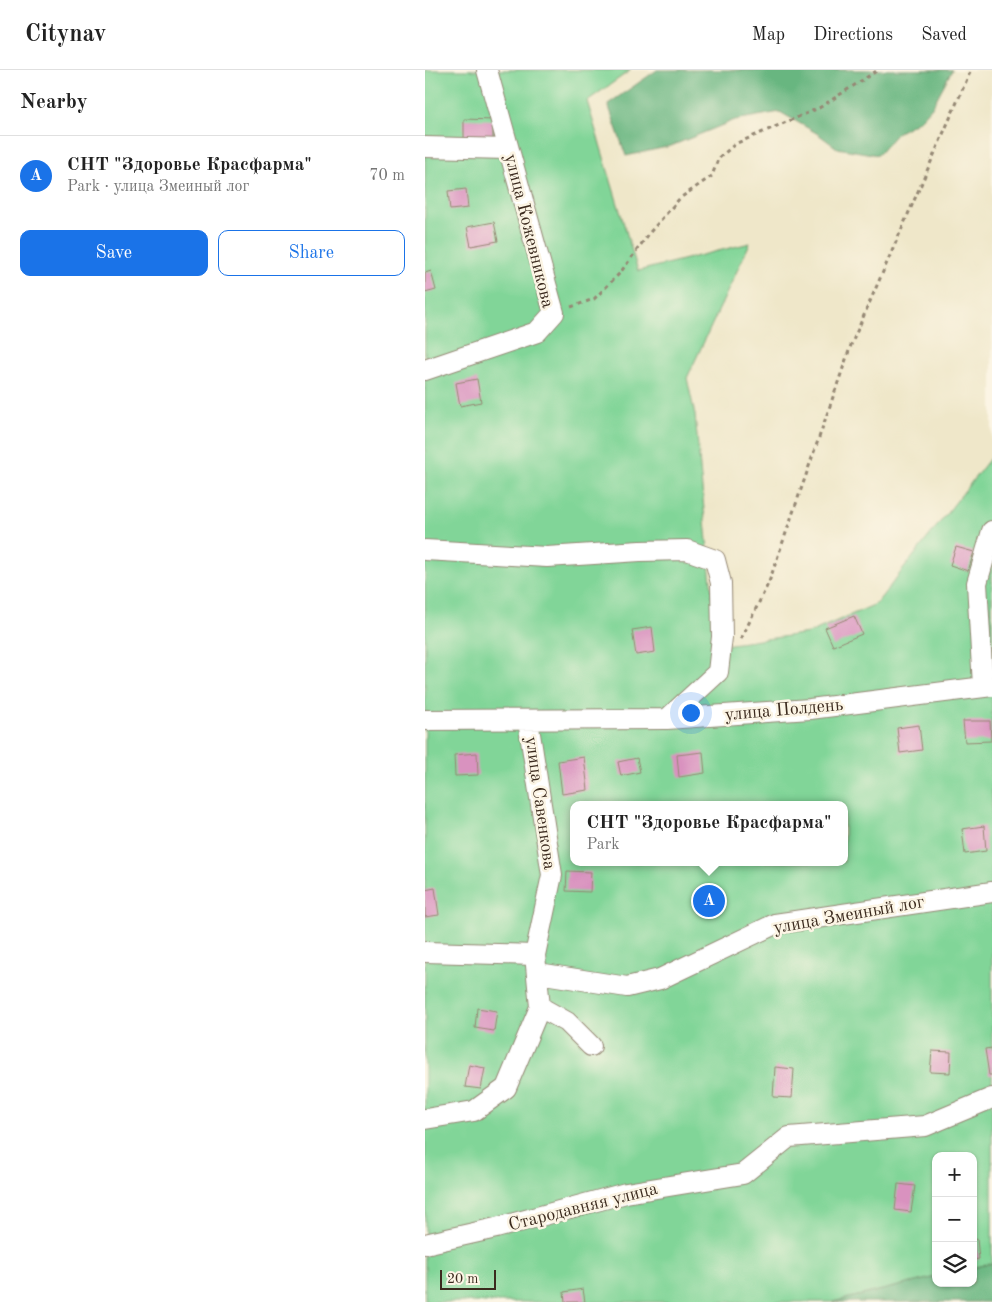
<!DOCTYPE html>
<meta charset="utf-8">
<style>
body{margin:0;font-family:"Old Standard TT",serif;background:#f2f2f2;color:#222}
.controls{position:absolute;right:15px;bottom:15px;display:grid;overflow:hidden;border-radius:10px;box-shadow:0 1px 4px #0004}
.controls button{width:45px;height:45px;display:grid;place-items:center;padding:0;border:0;border-bottom:1px solid #e0e0e0;background:#fff;color:#222;font:25px sans-serif}
.scale{position:absolute;left:15px;bottom:12px;width:56px;box-sizing:border-box;padding-left:5px;border:2px solid #3b2a1e;border-top:0;font-size:14px;line-height:18px;white-space:nowrap;color:#3b2a1e;-webkit-text-stroke:4px #fcf5e5;paint-order:stroke}
.you{position:absolute;left:265px;top:642px;width:18px;height:18px;margin:-12px;border:4px solid #fff;border-radius:50%;background:#1a73e8;box-shadow:0 0 0 8px #1a73e833}
.badge{display:grid;place-items:center;width:32px;height:32px;border-radius:50%;background:#1a73e8;color:#fff;font-size:16px;font-weight:700}
.pin{position:absolute;translate:-50% -50%;border:2px solid #fff;box-shadow:0 1px 5px #0006}
.popup{position:absolute;left:145px;top:731px;width:278px;height:65px;box-sizing:border-box;display:grid;place-content:center;border-radius:10px;background:#fff;filter:drop-shadow(0 1px 4px #0005);font-size:16px;white-space:nowrap;color:#767676}
.popup b{font-size:19px;color:#222}
.popup::after{content:'';position:absolute;left:50%;top:100%;margin-left:-10px;border:10px solid transparent;border-top-color:#fff}
.list{margin:0;padding:0;list-style:none}
h2{display:flex;justify-content:space-between;align-items:center;height:65px;margin:0;padding:0 20px;font-size:21px}
h2 small{font-size:16px;font-weight:400;color:#767676}
.list li{display:grid;grid-template-columns:32px 1fr auto;gap:15px;align-items:center;box-sizing:border-box;height:80px;padding:0 20px;border-top:1px solid #e0e0e0}
.list b{display:block;font-size:19px;white-space:nowrap}
.list p{margin:0;font-size:16px;white-space:nowrap;color:#767676}
.list em{font-size:16px;font-style:normal;color:#767676}
.actions{display:flex;gap:10px;padding:15px 20px}
.actions a{flex:1;padding:11px 0;border:1px solid #1a73e8;border-radius:10px;text-align:center;font-size:18px;color:#1a73e8}
.actions .main{background:#1a73e8;color:#fff}
.icon{flex:none;width:28px;height:28px;fill:none;stroke:currentColor;stroke-width:2;stroke-linecap:round;stroke-linejoin:round}
.map{position:relative;flex:none;width:567px;height:1232px;overflow:hidden}
header{display:flex;align-items:center;gap:30px;box-sizing:border-box;height:70px;padding:0 25px;background:#fff;border-bottom:1px solid #e0e0e0}
header strong{font-size:24px}
nav{display:flex;gap:28px;margin-inline-start:auto;font-size:18px}
main{display:flex}
aside{flex:1;background:#fff}
.map>svg:first-child{display:block}
.green{fill:#81d598;stroke:#5e805b;fill-rule:evenodd}
.forest{fill:#68b680;stroke:#52704f}
.building{fill:#d992bf}
.lines{fill:none;stroke-linecap:round;stroke-linejoin:round}
.minor-casing{stroke:#958874;stroke-width:22}
.path{stroke:#958874;stroke-width:3;stroke-dasharray:4 4;stroke-linecap:butt}
.minor{stroke:#fff;stroke-width:20}
.labels{text-anchor:middle;dominant-baseline:central;stroke-width:5;stroke-linejoin:round;paint-order:stroke}
.street-label{font-size:18px;fill:#3b2a1e;stroke:#fcf5e5}
</style>
<header>
<strong>Citynav</strong>
<nav><a>Map</a><a>Directions</a><a>Saved</a></nav>
</header>
<main>
<aside>
<h2>Nearby<small></small></h2>
<ul class="list">
<li><span class="badge">A</span><div><b>СНТ &quot;Здоровье Красфарма&quot;</b><p>Park · улица Змеиный лог</p></div><em>70 m</em></li>
</ul>
<div class="actions"><a class="main">Save</a><a>Share</a></div>
</aside>
<div class="map">
<svg width="567" height="1232" viewBox="0 0 567 1232">
<rect width="100%" height="100%" fill="#fcf5e5"/>
<filter id="ink" filterUnits="userSpaceOnUse"><feTurbulence type="fractalNoise" baseFrequency=".02" numOctaves="2"/><feDisplacementMap in="SourceGraphic" scale="10" xChannelSelector="R" yChannelSelector="G"/><feConvolveMatrix kernelMatrix="1 2 1 2 8 2 1 2 1" color-interpolation-filters="sRGB"/></filter>
<filter id="wash" filterUnits="userSpaceOnUse"><feTurbulence type="fractalNoise" baseFrequency=".0096" numOctaves="4" result="noise"/><feDisplacementMap in="SourceGraphic" scale="20" xChannelSelector="R" yChannelSelector="G"/><feGaussianBlur stdDeviation="1.12" result="paint"/><feColorMatrix in="noise" values="0 0 0 0 0 0 0 0 0 0 0 0 0 0 0 0 0 1.4 0 .05"/><feComposite in="paint" operator="in"/></filter>
<g filter="url(#wash)">
<rect width="100%" height="100%" fill="#efe7c9"/>
<path class="green" d="M0 0H206L162 31 213 201 325 173 262 308 270 345 292 576 384 563 451 534 566 387 567 382V1193L548 1198V1086H511V1207L408 1232H0ZM149 735H419V792H149Z"/>
<path class="forest" d="M232 0H527L507 37 495 50 472 63 453 85 412 78 393 64 355 42 310 50 246 76 201 86 183 34Z
M567 1193V1232H408L511 1207V1213H548V1198Z"/>
<g id="blocks">
<path class="building" d="M39 49 68 50V69H39Z
M41 119 43 138 25 140 23 121Z
M69 152 73 171 46 176 42 157Z
M6 201 11 220 0 223V203Z
M52 309 56 332 35 336 31 313Z
M531 477 549 482 543 501 525 495Z
M429 546 437 564 408 576 400 558Z
M227 557 230 582 211 585 207 560Z
M538 651H565L566 671 540 672Z
M494 655 497 680 475 683 472 658Z
M278 682 280 703 254 707 252 685Z
M52 683 53 705 30 706 29 685Z
M159 687 163 720 137 724 133 691Z
M212 688 215 702 196 706 193 692Z
M559 756 561 781 540 784 537 759Z
M142 801 166 802 165 822 141 821Z
M10 818 14 845 0 847V820Z
M52 938 72 941 69 961 50 958Z
M567 978V1005H564L560 979Z
M507 981 526 982 525 1003 505 1002Z
M44 995 60 998 56 1019 40 1017Z
M350 997 369 999 367 1028 348 1027Z
M473 1114 490 1116 486 1142 470 1140Z
M552 1169 554 1189 548 1190V1170Z
M158 1219 160 1232H140L139 1222Z"/>
</g>
</g>
<g filter="url(#ink)">
<use href="#blocks" fill-opacity="0" stroke="#958874" stroke-width="1"/>
<g class="lines">
<defs>
<path id="minor" d="M0 77 83 79
M0 300 112 262 129 243 62 0
M0 480 122 487 215 481 262 480 290 490 296 513 297 567 293 602 242 649
M558 616 552 513 567 461
M0 650 242 649 385 639 567 616
M0 882 110 885
M113 903 202 917 235 909 350 854 567 822
M115 937 142 952 166 976
M0 1049 49 1041 81 1018 115 937 110 885 127 805 103 651
M0 1174 71 1158 201 1123 318 1104 364 1067 500 1056 567 1028"/>
</defs>
<use href="#minor" class="minor-casing"/>
<path class="path" d="M146 237 169 229 195 203 226 161 255 128 287 106 293 89 310 74 394 38 453 0
M316 569 344 512 426 275 546 0"/>
<use href="#minor" class="minor"/>
</g>
</g>
<g class="labels">
<g class="street-label">
<text transform="translate(104 161) rotate(76)">улица Кожевникова</text>
<text transform="translate(359 640) rotate(-5)">улица Полдень</text>
<text transform="translate(115 733) rotate(82)">улица Савенкова</text>
<text transform="translate(424 845) rotate(-10)">улица Змеиный лог</text>
<text transform="translate(158 1137) rotate(-14)">Стародавняя улица</text>
</g>
</g>
</svg>
<div class="controls">
<button>+</button>
<button>−</button>
<button><svg class="icon" aria-label="layers" viewBox="0 0 24 24"><path d="M12 4l9 5-9 5-9-5zM3 14l9 5 9-5"/></svg></button>
</div>
<div class="scale">20 m</div>
<div class="you"></div>
<div class="pin badge" style="left:284px;top:831px">A</div>
<div class="popup"><b>СНТ &quot;Здоровье Красфарма&quot;</b>Park</div>
</div>
</main>
